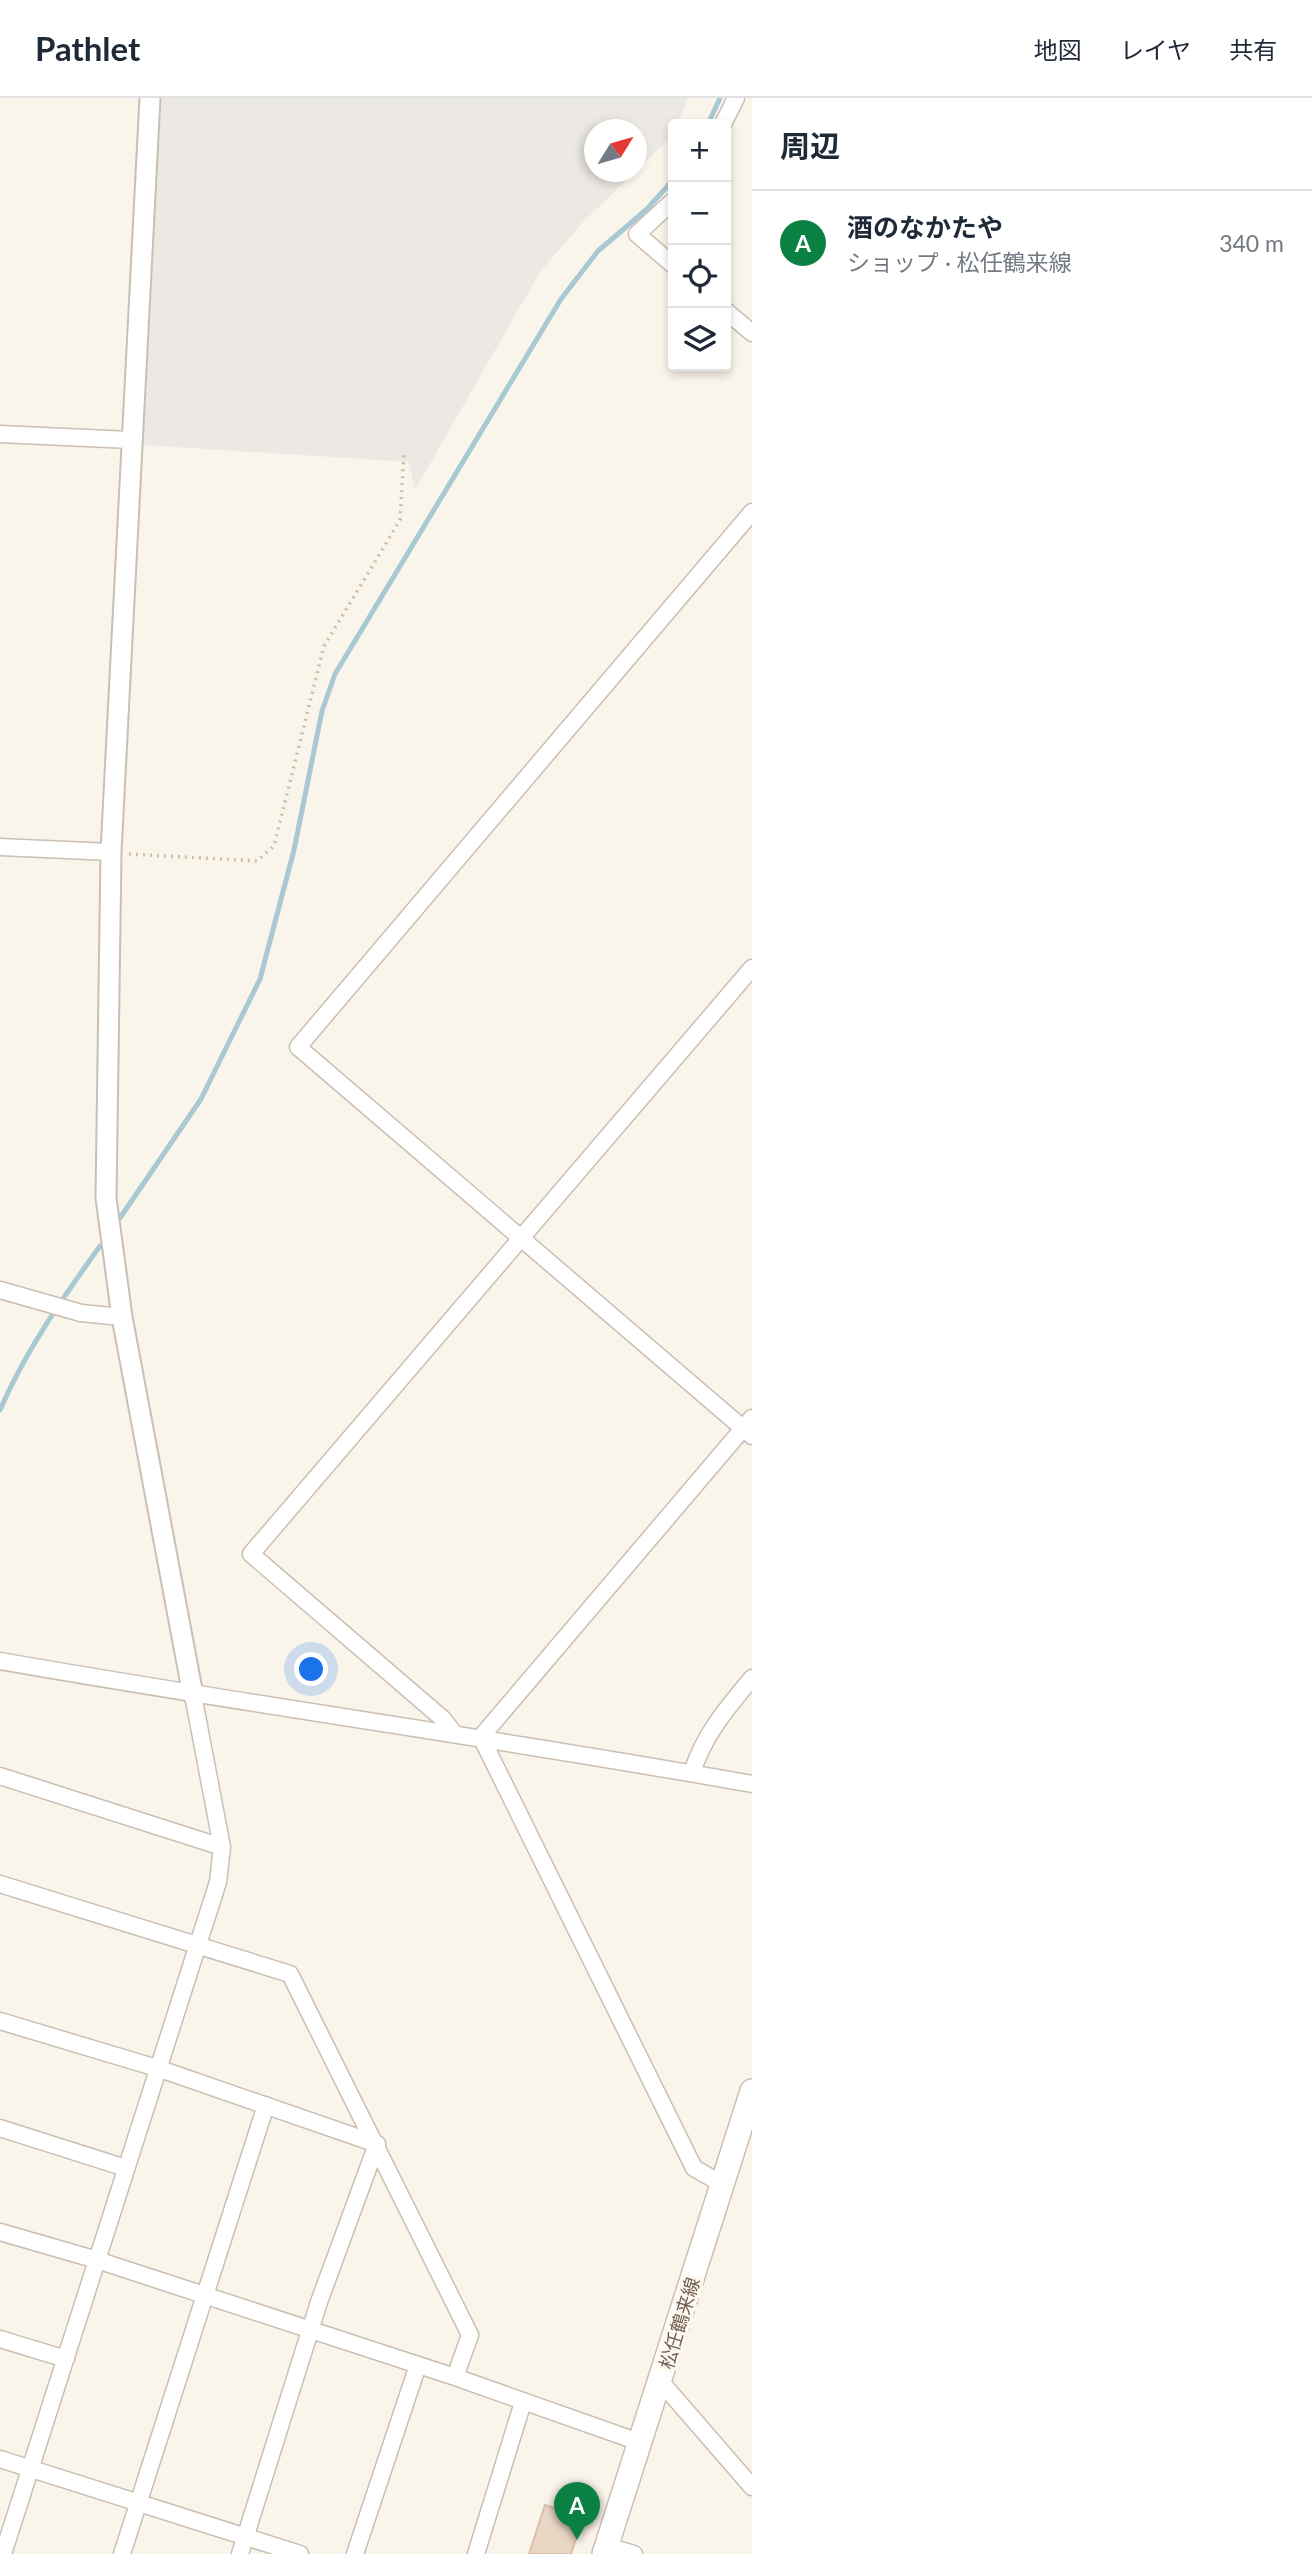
<!DOCTYPE html>
<html lang="ja">
<meta charset="utf-8">
<style>
body{margin:0;font-family:Lato,"Noto Sans JP",sans-serif;background:#f6f6f7;color:#1f2937}
.controls{position:absolute;right:21px;top:21px;display:grid;overflow:hidden;border-radius:7px;box-shadow:0 4px 10px #0003}
.controls button{width:63px;height:63px;display:grid;place-items:center;padding:0;border:0;border-bottom:2px solid #e0e1e3;background:#fff;color:#1f2937;font:35px sans-serif}
.compass{position:absolute;left:584px;top:21px;width:63px;height:63px;border-radius:50%;background:#fff;box-shadow:0 4px 10px #0003;rotate:53deg}
.you{position:absolute;left:312px;top:1572px;width:24px;height:24px;margin:-18px;border:5px solid #fff;border-radius:50%;background:#1a73e8;box-shadow:0 0 0 10px #1a73e833}
.badge{display:grid;place-items:center;width:46px;height:46px;border-radius:50%;background:#0b8043;color:#fff;font-size:23px;font-weight:700}
.pin{position:absolute;translate:-50% -58px;filter:drop-shadow(0 2px 4px #0008)}
.pin::after{content:'';position:absolute;top:37px;width:24px;height:21px;background:inherit;clip-path:polygon(0 0,100% 0,50% 100%)}
.list{margin:0;padding:0;list-style:none}
h2{display:flex;justify-content:space-between;align-items:center;height:91px;margin:0;padding:0 28px;font-size:30px}
h2 small{font-size:23px;font-weight:400;color:#747a83}
.list li{display:grid;grid-template-columns:46px 1fr auto;gap:21px;align-items:center;box-sizing:border-box;height:105px;padding:0 28px;border-top:2px solid #e0e1e3}
.list b{display:block;font-size:26px;white-space:nowrap}
.list p{margin:0;font-size:23px;white-space:nowrap;color:#747a83}
.list em{font-size:23px;font-style:normal;color:#747a83}
.icon{flex:none;width:38px;height:38px;fill:none;stroke:currentColor;stroke-width:2;stroke-linecap:round;stroke-linejoin:round}
.map{position:relative;flex:none;width:752px;height:2456px;overflow:hidden}
header{display:flex;align-items:center;gap:42px;box-sizing:border-box;height:98px;padding:0 35px;background:#fff;border-bottom:2px solid #e0e1e3}
header strong{font-size:33px}
nav{display:flex;gap:38px;margin-inline-start:auto;font-size:24px}
main{display:flex}
aside{flex:1;background:#fff}
.map>svg:first-child{display:block}
.industrial{fill:#ece8e3;fill-rule:evenodd}
.lines{fill:none;stroke-linecap:round;stroke-linejoin:round}
.stream{stroke:#a9c9d2;stroke-width:5}
.building{fill:#ead6c4;stroke:#ddc0a8;stroke-width:2}
.minor-casing{stroke:#cbbeb2;stroke-width:19}
.tertiary-casing{stroke:#cbbeb2;stroke-width:23}
.secondary-casing{stroke:#cdbfb0;stroke-width:26}
.path{stroke:#d1bba9;stroke-width:3.5;stroke-dasharray:2 5;stroke-linecap:butt}
.minor{stroke:#fff;stroke-width:16}
.tertiary{stroke:#fff;stroke-width:19}
.secondary{stroke:#fff;stroke-width:23}
.labels{text-anchor:middle;dominant-baseline:central;stroke-width:7;stroke-linejoin:round;paint-order:stroke}
.street-label{font-size:19px;fill:#725f51;stroke:#fdf9f1}
</style>
<header>
<strong>Pathlet</strong>
<nav><a>地図</a><a>レイヤ</a><a>共有</a></nav>
</header>
<main>
<div class="map">
<svg width="752" height="2456" viewBox="0 0 752 2456">
<rect width="100%" height="100%" fill="#faf5eb"/>
<path class="industrial" d="M158 0H689L676 26H673L669 41 583 124 540 174 415 392 409 364 143 347ZM594 32H636V74H594Z"/>
<g class="lines">
<path class="stream" d="M708 26 720 0
M120 1120 201 1001 260 881 294 752 322 613 335 576 561 201 598 153 647 111 673 82
M0 1312C26 1252 62 1201 100 1148"/>
</g>
<path class="building" d="M545 2407 583 2419 571 2456H529Z"/>
<g class="lines">
<defs>
<path id="minor" d="M723 26 736 0
M673 103 637 136 673 167
M726 213 752 235
M0 336 130 342
M752 414 298 949 752 1338
M0 749 111 754
M0 1192 81 1215 122 1219
M0 1563C250 1607 502 1641 752 1686
M454 1635 443 1621 251 1456 752 870
M481 1639 694 2070 722 2086
M481 1639 752 1320
M692 1675C703 1638 727 1610 752 1580
M0 1678 222 1749
M0 1786 290 1876 470 2237 455 2279 639 2344
M0 1923 160 1971 377 2046 319 2204 240 2456
M0 2030 126 2070
M0 2134 97 2162 455 2279
M0 2241 66 2261
M661 2284 752 2389
M0 2361 300 2456
M607 2448 634 2456
M3 2456 218 1784 222 1749 193 1597
M122 2456 266 2007
M355 2456 418 2267
M476 2456 523 2304"/>
<path id="tertiary" d="M150 0 111 754 106 1100 122 1219 193 1597"/>
<path id="secondary" d="M604 2456 752 1993"/>
</defs>
<use href="#minor" class="minor-casing"/>
<use href="#tertiary" class="tertiary-casing"/>
<use href="#secondary" class="secondary-casing"/>
<path class="path" d="M129 756 257 763 274 748 324 548 400 422 404 355"/>
<use href="#minor" class="minor"/>
<use href="#tertiary" class="tertiary"/>
<use href="#secondary" class="secondary"/>
</g>
<g class="labels">
<g class="street-label">
<text transform="translate(679 2225) rotate(-73)">松任鶴来線</text>
</g>
</g>
</svg>
<div class="controls">
<button>+</button>
<button>−</button>
<button><svg class="icon" aria-label="locate" viewBox="0 0 24 24"><circle cx="12" cy="12" r="6"/><path d="M12 2v4M12 18v4M2 12h4M18 12h4"/></svg></button>
<button><svg class="icon" aria-label="layers" viewBox="0 0 24 24"><path d="M12 4l9 5-9 5-9-5zM3 14l9 5 9-5"/></svg></button>
</div>
<svg class="compass" viewBox="-18 -18 36 36"><path d="M0-13l5 13h-10z" fill="#e53935"/><path d="M0 13l5-13h-10z" fill="#747a83"/></svg>
<div class="you"></div>
<div class="pin badge" style="left:577px;top:2442px">A</div>
</div>
<aside>
<h2>周辺<small></small></h2>
<ul class="list">
<li><span class="badge">A</span><div><b>酒のなかたや</b><p>ショップ · 松任鶴来線</p></div><em>340 m</em></li>
</ul>
</aside>
</main>
